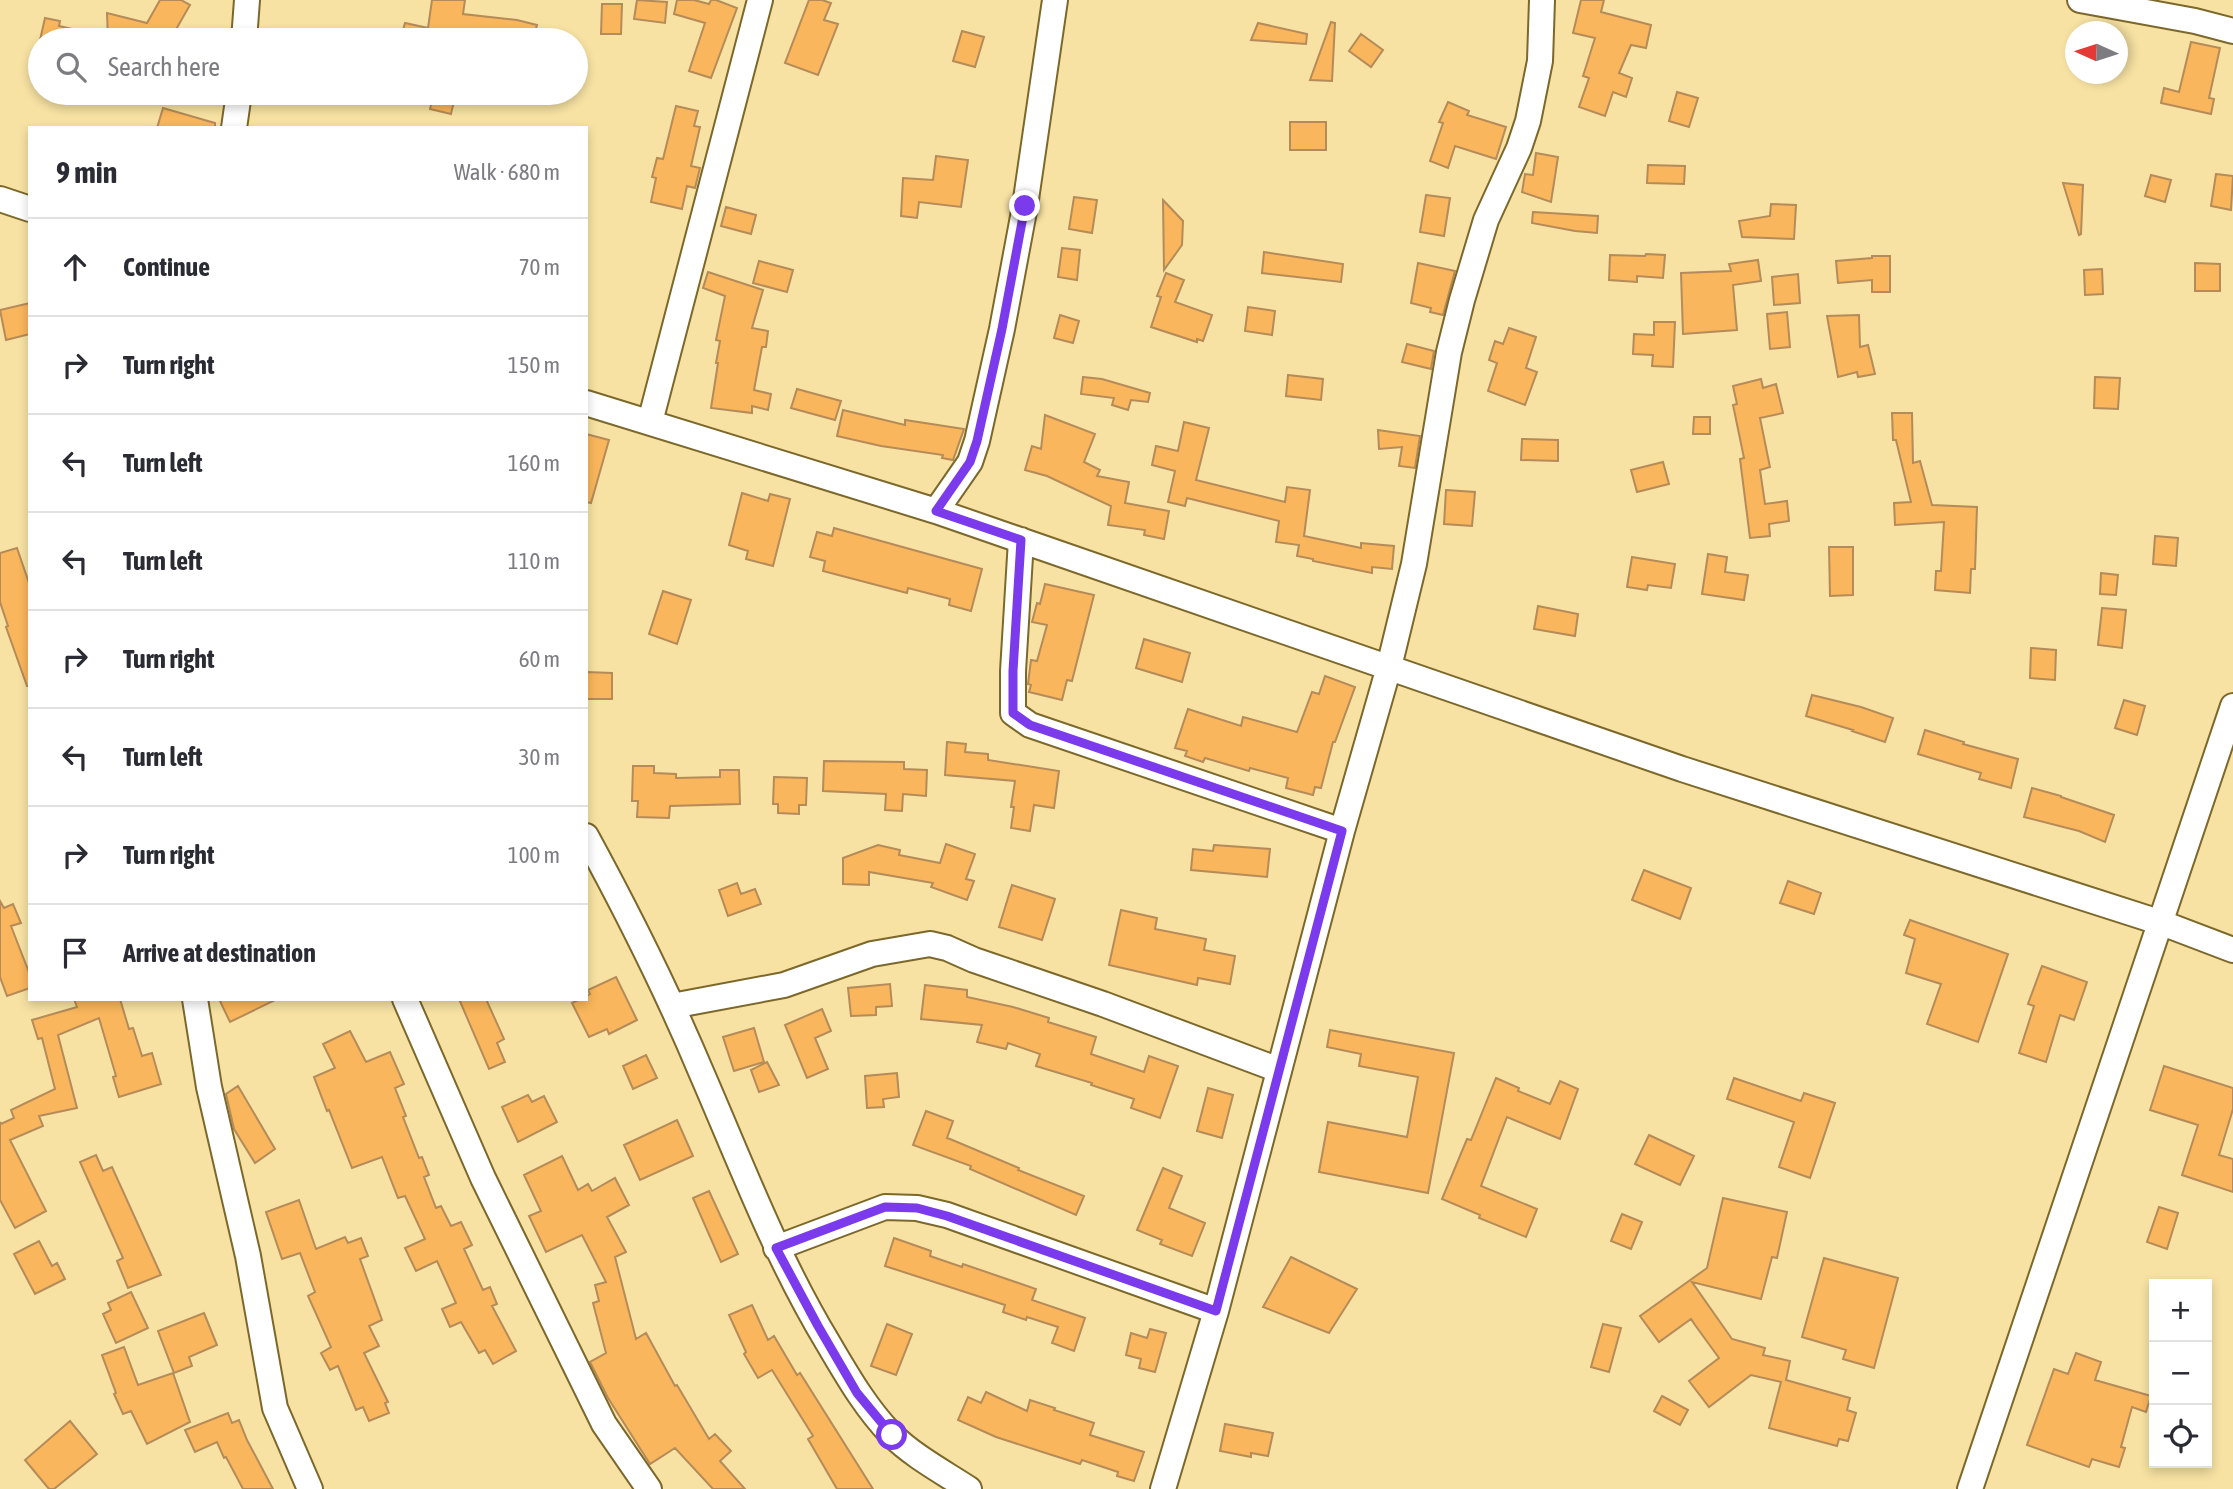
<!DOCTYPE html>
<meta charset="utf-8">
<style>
body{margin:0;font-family:"Asap Condensed",sans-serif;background:#f2f2f3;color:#2b2b33}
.controls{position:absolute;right:21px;bottom:21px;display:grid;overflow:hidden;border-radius:0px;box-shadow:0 4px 10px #0003}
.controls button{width:63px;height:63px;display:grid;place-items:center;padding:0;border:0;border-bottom:2px solid #e1e1e2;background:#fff;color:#2b2b33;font:35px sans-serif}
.compass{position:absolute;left:2065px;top:21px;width:63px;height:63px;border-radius:50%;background:#fff;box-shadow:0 4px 10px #0003;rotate:273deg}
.stop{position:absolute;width:21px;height:21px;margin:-16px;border:5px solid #7c3aed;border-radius:50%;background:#fff}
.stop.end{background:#7c3aed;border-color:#fff;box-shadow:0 2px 7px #0008}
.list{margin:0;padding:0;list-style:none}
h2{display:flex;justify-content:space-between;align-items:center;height:91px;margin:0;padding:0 28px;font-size:30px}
h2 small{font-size:23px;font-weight:400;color:#7c7c81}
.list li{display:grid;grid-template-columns:46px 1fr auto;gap:21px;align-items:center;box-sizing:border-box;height:98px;padding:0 28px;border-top:2px solid #e1e1e2}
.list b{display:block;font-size:26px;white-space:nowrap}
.list em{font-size:23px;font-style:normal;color:#7c7c81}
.icon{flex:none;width:38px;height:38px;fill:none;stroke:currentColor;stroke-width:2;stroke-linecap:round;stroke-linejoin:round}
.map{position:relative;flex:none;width:2233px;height:1489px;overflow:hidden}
.search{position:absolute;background:#fff;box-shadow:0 4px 10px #0003;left:28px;top:28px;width:560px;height:77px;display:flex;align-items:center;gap:18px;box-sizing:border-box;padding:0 24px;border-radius:38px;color:#7c7c81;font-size:26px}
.panel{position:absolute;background:#fff;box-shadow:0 4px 10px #0003;left:28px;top:126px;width:560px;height:875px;border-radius:0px}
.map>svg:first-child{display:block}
.building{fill:#f9b65c;stroke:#b48b59;stroke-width:2}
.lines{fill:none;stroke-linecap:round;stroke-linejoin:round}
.street-casing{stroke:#7c682b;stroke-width:28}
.street{stroke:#fff;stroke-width:24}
.route{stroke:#7c3aed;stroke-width:9}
</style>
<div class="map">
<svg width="2233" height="1489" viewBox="0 0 2233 1489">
<rect width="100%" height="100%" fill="#f7e2a3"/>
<path class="building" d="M160 0H181L190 5 170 40H108L107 13 147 23Z
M432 0H465L463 14 517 20 537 25 533 40H509L510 36 477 32 476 40H400L405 23 428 28Z
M637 0 667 2 665 23 634 19Z
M677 0H694L709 4 711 0H716L737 8 711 78 689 71 705 23 674 14Z
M809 0H822L831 3 824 20 838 24 818 75 785 63Z
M1581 0H1604L1601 12 1651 25 1646 48 1631 45 1619 73 1632 78 1626 97 1613 92 1605 116 1579 107 1589 78 1583 76 1595 38 1573 33Z
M602 4H622L621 34H601Z
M45 18 60 21 59 26 90 33 89 40H40Z
M1331 22 1335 23 1332 81 1310 80Z
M1258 23 1307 34 1306 44 1251 40Z
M962 31 984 37 975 67 953 61Z
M1361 34 1383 50 1371 67 1349 51Z
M2191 42 2220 48 2209 98 2214 99 2211 114 2161 103 2164 88 2179 92Z
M1677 92 1698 98 1689 127 1669 121Z
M434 93 455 96 451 114 430 109Z
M1448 102 1469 111 1467 115 1506 127 1496 159 1455 146 1448 168 1430 161 1443 123 1439 122Z
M676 106 698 111 694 126 700 127 691 166 700 168 695 188 687 186 682 209 651 202 656 178 652 177 657 158 663 159Z
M163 108 215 123V128H157Z
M1290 122H1326V150H1290Z
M1536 153 1558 157 1551 202 1522 192 1525 174 1533 175Z
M936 156 968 160 961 207 919 202 917 218 901 216 903 178 933 180Z
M1648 165 1685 166 1684 184 1647 183Z
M2216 174 2233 176 2231 210 2211 206Z
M2151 175 2171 180 2165 202 2145 196Z
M2063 183 2083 185 2081 234 2079 235Z
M1426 195 1450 198 1444 236 1420 232Z
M1074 197 1097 200 1092 233 1069 229Z
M1163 200 1183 221 1182 245 1164 270Z
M1771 204 1796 205 1794 239 1742 237 1739 221 1770 216Z
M726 207 756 215 751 234 721 226Z
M1533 212 1598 216 1597 233 1575 231 1532 223Z
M1062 248 1080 250 1077 280 1058 277Z
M1264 252 1343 264 1341 282 1262 273Z
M1646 254 1665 255 1663 278 1637 276V282L1609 280 1610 255 1645 256Z
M1872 256H1890V292H1872V280L1838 283 1836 261 1872 258Z
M1758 260 1761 281 1733 285 1737 330 1683 334 1681 273 1731 271 1729 264Z
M759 261 793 270 787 292 753 283Z
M1418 263 1455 271 1443 315 1430 312 1431 308 1411 303Z
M2195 263 2220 264V291H2195Z
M2102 269 2103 294 2085 295 2084 270Z
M708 272 763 290 752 328 768 331 766 347H762L754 390 771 394 768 410 752 406V413L711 408 718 363H716L720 341 716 340 725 296 703 288Z
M1166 273 1184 280 1175 302 1212 315 1203 341 1197 339V342L1151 327 1161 297 1157 296Z
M1798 274 1800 303 1774 305 1772 277Z
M30 303V334L6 340 0 310Z
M1248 307 1275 311 1272 335 1245 331Z
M1787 312 1790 347 1770 349 1767 314Z
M1060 315 1079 321 1073 343 1054 338Z
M1859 315 1860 347 1868 345 1875 374 1858 377 1857 372 1838 377 1827 316Z
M1654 322H1675L1673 367 1652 366 1653 355 1633 354 1634 334 1654 335Z
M1509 328 1536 337 1526 368 1537 372 1525 405 1488 391 1497 363 1489 360 1495 341 1503 344Z
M1407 344 1434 351 1431 369 1402 362Z
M1288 375 1323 379 1321 400 1286 396Z
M1083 377 1102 379 1150 393 1148 402 1131 400 1128 410 1112 405 1114 398 1081 394Z
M2095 377 2120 378 2118 409 2094 408Z
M1761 379 1763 388 1776 384 1783 413 1760 418 1770 467 1760 470 1765 504 1787 501 1789 521 1769 524 1770 536 1750 538 1740 459 1744 458 1733 405 1737 404 1733 386Z
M797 389 841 401 835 420 791 408Z
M843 410 905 425V420L964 429 953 460 942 458 943 455 881 446 837 436Z
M1892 413H1912L1913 463 1920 461 1932 505 1977 507 1975 569H1971L1970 593 1935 590 1936 571H1941L1944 522 1895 525 1894 503 1911 502 1896 440H1893Z
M1045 415 1095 434 1084 462 1100 470 1097 476 1129 482 1125 503 1169 511 1164 539 1144 535 1145 530 1108 525 1111 506 1047 476 1025 470 1032 446 1041 449Z
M1694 417H1710V434H1693Z
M1184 422 1209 428 1196 480 1285 502 1287 487 1310 490 1304 536 1361 548V543L1394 546 1392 569 1372 567V573L1313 561V559L1297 556 1299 545 1276 542 1279 521 1187 498 1185 506 1168 502 1175 471 1152 465 1156 446 1178 451Z
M1378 430 1420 436 1415 468 1399 466 1402 447 1379 449Z
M586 434 609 440 591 503 586 502Z
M1522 439 1558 440V461L1521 460Z
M1663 462 1669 484 1637 492 1631 470Z
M1446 490 1475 492 1472 526 1444 524Z
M742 493 768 501 770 494 790 499 773 566 746 559 748 551 729 545Z
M834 528 982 569 971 611 949 605 950 599 908 588 907 593 823 571 825 561 810 557 817 532 832 536Z
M2155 536 2178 538 2176 566 2153 564Z
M1829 547H1853V595L1830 596Z
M17 548 30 586V686H27L6 627 8 626 0 602V553Z
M1708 554 1727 557 1725 572 1748 575 1744 600 1702 594Z
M1632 557 1675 564 1671 588 1648 585 1647 590 1627 587Z
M2101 573 2118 575 2116 595 2100 594Z
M1045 584 1094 595 1072 681 1067 680 1062 700 1029 692 1031 685 1028 684 1031 660 1037 661 1047 625 1032 622 1037 603 1040 604Z
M663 591 691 600 677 644 649 634Z
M1538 606 1578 614 1575 636 1534 629Z
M2102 608 2126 610 2122 648 2098 645Z
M1144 639 1190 653 1182 682 1136 668Z
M2031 648 2056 650 2055 680 2030 678Z
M586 672 612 673V699H586Z
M1325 676 1355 687 1335 742H1333L1321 788 1315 787 1313 795 1286 788 1288 778 1250 768 1249 771 1205 758 1203 762 1185 756 1187 751 1175 748 1188 709 1241 726 1243 717 1297 732 1312 692 1319 694Z
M1812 695 1861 707 1893 718 1885 742 1852 731 1853 730 1806 716Z
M2124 700 2145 706 2137 735 2115 728Z
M1925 730 1964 742 1963 744 2018 759 2011 788 1979 779 1981 773 1918 754Z
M947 742 966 744 965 752 988 754V760L1059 771 1054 808 1034 805 1030 831 1011 828 1014 807H1011L1015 781 945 775Z
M824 761 904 762V769L927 770 926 796 903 794 902 811 885 810 886 794 823 791Z
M633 766H654V773L676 774V778L720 777V770H739L740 804 670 806 669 818 637 817 638 801H632Z
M774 777 807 778 806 805H799V814L778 813V804H773Z
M2032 788 2061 796V797L2114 815 2105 842 2079 831 2024 817Z
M946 844 975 854 966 879 974 881 967 900 931 887 933 883 869 872V885L843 884V858L878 845 900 850 899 855 940 863Z
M1214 845 1270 849 1267 877 1191 870 1193 849 1213 851Z
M1644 870 1691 888 1680 919 1632 900Z
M1788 881 1821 893 1814 914 1780 903Z
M737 883 741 894 755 889 761 904 728 916 719 890Z
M1012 885 1055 899 1042 940 999 927Z
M0 901 4 908 13 904 21 923 11 926 30 975V988L7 996 0 977Z
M1121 910 1157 918 1155 929 1206 939 1204 950 1235 956 1230 984 1198 978 1197 985 1109 965Z
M1910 920 2008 954 1978 1042 1927 1024 1941 984 1906 973 1915 939 1904 935Z
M2042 966 2087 982 2074 1020 2060 1015 2046 1062 2019 1053 2034 1006 2028 1004Z
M616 977 637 1020 609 1034 607 1029 589 1037 572 1003 580 999H586V996L590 994 588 990Z
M890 984 892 1006 876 1007V1015L851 1016 848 988Z
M925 985 967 990V997L1013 1007 1049 1018 1048 1022 1096 1037 1091 1054 1144 1072 1149 1056 1178 1066 1160 1118 1131 1108 1134 1099 1091 1085 1092 1083 1036 1066 1040 1054 1008 1043 1006 1049 977 1042 982 1025 921 1019Z
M74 999H120L129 1029 133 1028 142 1056 152 1053 161 1084 119 1097 113 1077 116 1076 99 1018 58 1035 77 1108 39 1116 43 1126 10 1140 46 1211 15 1228 0 1200V1122L1 1124 14 1118 11 1110 55 1089 42 1038 38 1039 32 1020 77 1007Z
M219 999H277L230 1022Z
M459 999H486L504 1039 497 1043 505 1062 489 1069Z
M822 1009 831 1031 815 1038 828 1069 807 1078 785 1025Z
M754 1028 764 1062 734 1071 723 1037Z
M1330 1030 1454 1053 1428 1193 1319 1172 1328 1122 1407 1137 1418 1077 1359 1066 1361 1054 1327 1047Z
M350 1031 366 1062 390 1052 404 1084 395 1088 406 1116 403 1117 419 1158 422 1157 429 1175 424 1177 436 1208 441 1206 451 1226 461 1222 472 1245 464 1249 483 1290 490 1287 497 1304 492 1306 516 1351 493 1364 485 1350 479 1353 461 1322 450 1327 442 1309 456 1303 437 1261 416 1271 405 1248 425 1239 405 1196 398 1198 382 1157 352 1168 329 1110 327 1111 314 1077 335 1068 323 1044Z
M646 1055 657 1078 633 1089 623 1066Z
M767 1062 779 1085 759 1092 751 1070Z
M2164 1066 2233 1088V1109L2219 1155 2233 1159V1192L2182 1175 2198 1125 2150 1110Z
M897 1073 899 1097 883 1099 884 1107 867 1108 865 1076Z
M1496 1078 1519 1088 1518 1091 1550 1104 1560 1081 1578 1089 1560 1139 1507 1117 1481 1186 1537 1209 1526 1237 1479 1218 1480 1215 1442 1199 1467 1139 1471 1140Z
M1734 1078 1801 1101 1804 1093 1835 1103 1810 1178 1779 1167 1794 1122 1727 1099Z
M238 1086 275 1149 255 1163 234 1129 226 1094Z
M1208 1088 1233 1095 1222 1138 1197 1131Z
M528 1095 532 1102 544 1096 557 1122 518 1142 502 1107Z
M926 1111 953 1121 947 1138 950 1139 1019 1168 1018 1170 1084 1196 1076 1215 970 1169 971 1166 913 1145Z
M677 1120 693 1156 640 1180 624 1145Z
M1649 1135 1694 1156 1680 1185 1635 1164Z
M96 1155 103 1171 112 1167 161 1275 128 1288 117 1261 123 1258 80 1162Z
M562 1156 578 1190 588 1184 592 1191 615 1178 629 1205 607 1217 626 1252 615 1257 636 1339 646 1333 675 1386 677 1385 709 1439 715 1434 731 1451 720 1461 745 1489H713L675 1448 650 1464 608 1398 590 1362 606 1353 593 1303 599 1301 595 1285 606 1282 582 1235 546 1252 529 1216 541 1211 524 1175Z
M1163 1168 1182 1176 1169 1208 1205 1223 1192 1256 1160 1244 1162 1240 1137 1230Z
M709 1191 738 1254 721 1262 693 1198Z
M1723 1198 1787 1212 1777 1258 1772 1257 1761 1299 1692 1282 1732 1339 1765 1348 1763 1355 1790 1361 1786 1380 1850 1398 1847 1410 1856 1413 1848 1441 1839 1439 1837 1446 1769 1428 1781 1382 1751 1375 1709 1407 1689 1381 1719 1358 1695 1325 1691 1319 1659 1342 1640 1316 1707 1268Z
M299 1200 316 1249 345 1237 348 1243 361 1238 368 1256 360 1259 382 1320 369 1326 379 1346 364 1353 388 1402 385 1403 389 1413 369 1421 363 1407 356 1410 338 1366 330 1370 321 1353 331 1347 308 1296 315 1292 300 1253 282 1259 266 1212Z
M2159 1207 2178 1213 2167 1249 2147 1242Z
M1622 1214 1642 1222 1631 1249 1611 1241Z
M894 1238 931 1251 930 1256 962 1267 963 1264 1036 1289 1032 1300 1085 1318 1074 1351 1052 1343 1058 1327 1027 1317 1026 1320 1003 1312 1005 1305 885 1266Z
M39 1241 52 1266 57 1263 65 1279 35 1294 14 1254Z
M1291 1257 1357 1289 1329 1333 1263 1307Z
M1824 1258 1898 1278 1874 1368 1843 1359 1846 1350 1802 1337Z
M131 1292 148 1328 116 1343 103 1314 111 1310 108 1303Z
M752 1305 768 1340 774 1336 797 1375 800 1373 873 1489H837L808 1439 813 1436 772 1370 758 1378 744 1354 746 1352 729 1315Z
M204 1313 217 1345 189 1357 192 1366 174 1373 158 1331Z
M887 1324 912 1334 896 1375 871 1366Z
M1603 1324 1621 1328 1609 1372 1591 1367Z
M1150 1329 1166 1333 1155 1372 1139 1368 1141 1359 1126 1355 1131 1333 1147 1338Z
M124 1347 138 1385 173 1373 190 1422 147 1444 131 1411 123 1414 114 1394 116 1393 102 1355Z
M2076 1353 2101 1362 2095 1380 2151 1396 2146 1412 2132 1407 2121 1447 2125 1448 2119 1467 2092 1459 2089 1467 2027 1445 2054 1369 2068 1374Z
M986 1392 1027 1411 1030 1400 1055 1408 1054 1410 1094 1423 1090 1435 1144 1452 1134 1481 1117 1476 1118 1472 1082 1460 1080 1464 1055 1456 996 1437 958 1420 968 1397 981 1403Z
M1662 1396 1688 1410 1680 1425 1654 1411Z
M228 1413 232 1423 239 1420 247 1440 273 1489H243L226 1457 224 1458 217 1442 195 1452 185 1430Z
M70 1421 97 1454 54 1489H49L25 1460Z
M1225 1424 1273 1433 1268 1456 1251 1453V1457L1220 1451Z"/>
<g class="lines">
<defs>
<path id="street" d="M2080 0 2195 21 2233 31
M244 40 247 0
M234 128 239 93
M0 199 30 209
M586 403 936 511 1682 769 2162 923 2233 950
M650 422 760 0
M936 511 970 462 977 441 1002 329 1025 206 1055 0
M1021 540 1013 671V713L1030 725 1342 831
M586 836C628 913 668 993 702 1074 742 1166 776 1257 828 1343 847 1375 865 1407 891 1434 913 1456 943 1472 969 1489
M195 999 209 1087 248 1256 275 1408 310 1489
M405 999 483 1178 604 1424 649 1489
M672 1006 784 985 872 954 930 944 947 948 974 960 1103 1004 1279 1070
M776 1248 885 1207 917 1208 947 1215 1216 1311
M1163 1489 1216 1311 1342 831 1389 667 1414 564 1449 352 1462 300 1486 220 1519 148 1528 121 1540 61 1542 0
M1970 1489 2233 706"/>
</defs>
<use href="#street" class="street-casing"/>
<use href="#street" class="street"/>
</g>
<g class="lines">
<path class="route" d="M892 1435 857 1393 818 1326 776 1248 885 1207 917 1208 947 1216 1216 1311 1342 831 1030 725 1013 713V671L1021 540 936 511 970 462 977 441 1002 329 1025 206"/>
</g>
</svg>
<div class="controls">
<button>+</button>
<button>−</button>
<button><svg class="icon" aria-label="locate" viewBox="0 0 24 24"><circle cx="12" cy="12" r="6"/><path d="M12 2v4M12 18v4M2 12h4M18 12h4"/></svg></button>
</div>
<svg class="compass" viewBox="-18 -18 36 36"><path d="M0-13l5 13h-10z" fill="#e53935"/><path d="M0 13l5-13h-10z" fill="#7c7c81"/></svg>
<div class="stop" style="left:892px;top:1435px"></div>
<div class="stop end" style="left:1025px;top:206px"></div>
<div class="search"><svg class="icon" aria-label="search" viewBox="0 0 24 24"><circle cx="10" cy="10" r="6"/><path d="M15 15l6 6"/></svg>Search here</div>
<section class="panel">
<h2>9 min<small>Walk · 680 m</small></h2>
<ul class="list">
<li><svg class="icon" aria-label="ahead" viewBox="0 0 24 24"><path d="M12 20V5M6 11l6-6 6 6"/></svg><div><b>Continue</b></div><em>70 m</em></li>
<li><svg class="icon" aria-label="right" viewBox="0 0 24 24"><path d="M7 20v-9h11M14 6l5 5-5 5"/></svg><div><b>Turn right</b></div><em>150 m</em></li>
<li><svg class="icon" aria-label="left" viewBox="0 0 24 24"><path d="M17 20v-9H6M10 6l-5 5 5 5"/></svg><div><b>Turn left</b></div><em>160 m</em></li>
<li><svg class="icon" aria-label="left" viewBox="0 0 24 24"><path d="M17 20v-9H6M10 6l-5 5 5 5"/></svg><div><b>Turn left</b></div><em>110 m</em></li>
<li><svg class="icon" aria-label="right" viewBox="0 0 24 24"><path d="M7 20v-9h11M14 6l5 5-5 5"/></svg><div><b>Turn right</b></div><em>60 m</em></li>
<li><svg class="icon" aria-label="left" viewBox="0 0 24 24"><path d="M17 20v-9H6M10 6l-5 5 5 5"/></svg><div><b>Turn left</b></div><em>30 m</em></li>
<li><svg class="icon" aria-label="right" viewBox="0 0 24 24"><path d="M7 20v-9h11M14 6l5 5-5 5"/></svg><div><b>Turn right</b></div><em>100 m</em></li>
<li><svg class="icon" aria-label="arrive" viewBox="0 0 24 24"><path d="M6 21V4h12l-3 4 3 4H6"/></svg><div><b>Arrive at destination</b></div></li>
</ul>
</section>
</div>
